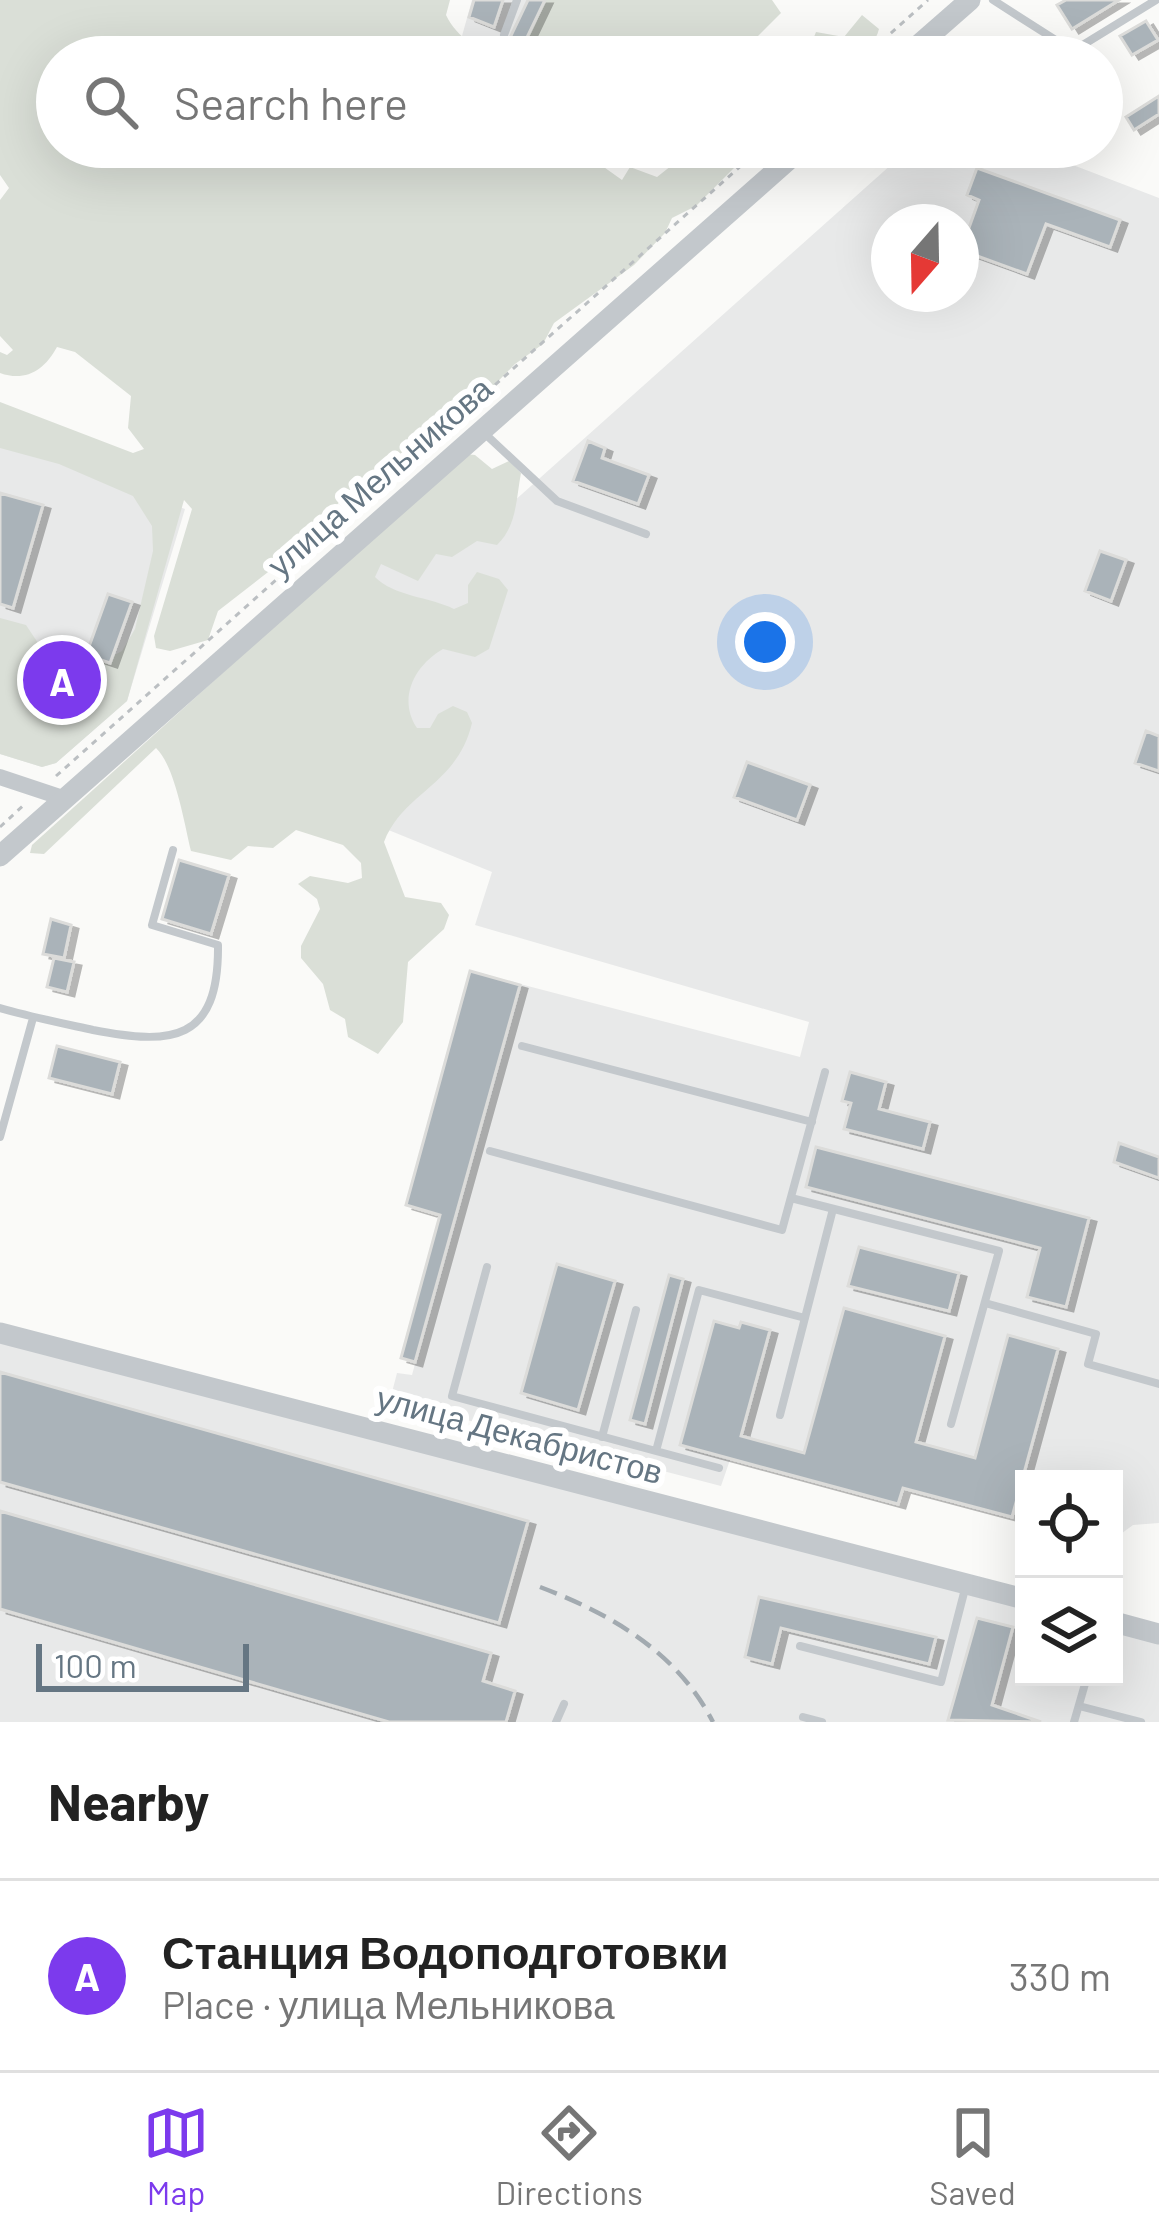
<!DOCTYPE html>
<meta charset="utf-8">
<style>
body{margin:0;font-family:Barlow,sans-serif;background:#f2f2f2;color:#222}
.controls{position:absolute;right:36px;bottom:36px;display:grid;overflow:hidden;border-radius:0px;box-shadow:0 12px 48px #0002}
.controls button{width:108px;height:108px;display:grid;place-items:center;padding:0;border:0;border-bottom:3px solid #e0e0e0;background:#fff;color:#222;font:60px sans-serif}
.compass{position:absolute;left:871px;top:204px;width:108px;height:108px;border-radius:50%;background:#fff;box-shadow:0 12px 48px #0002;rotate:200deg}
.scale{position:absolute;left:36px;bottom:30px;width:213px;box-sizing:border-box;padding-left:12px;border:6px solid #657683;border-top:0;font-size:33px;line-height:42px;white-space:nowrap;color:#657683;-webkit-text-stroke:9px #fff;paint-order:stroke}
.you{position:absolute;left:765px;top:642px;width:42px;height:42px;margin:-30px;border:9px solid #fff;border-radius:50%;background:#1a73e8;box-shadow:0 0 0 18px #1a73e833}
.badge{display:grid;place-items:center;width:78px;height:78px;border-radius:50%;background:#7c3aed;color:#fff;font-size:39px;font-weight:700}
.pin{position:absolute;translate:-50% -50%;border:6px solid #fff;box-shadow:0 3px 12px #0006}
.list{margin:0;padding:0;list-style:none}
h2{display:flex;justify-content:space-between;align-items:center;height:156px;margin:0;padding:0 48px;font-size:51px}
h2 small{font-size:39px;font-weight:400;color:#767676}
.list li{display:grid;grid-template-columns:78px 1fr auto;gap:36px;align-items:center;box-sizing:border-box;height:192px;padding:0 48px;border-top:3px solid #e0e0e0}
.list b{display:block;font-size:45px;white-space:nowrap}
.list p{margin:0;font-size:39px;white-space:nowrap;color:#767676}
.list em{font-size:39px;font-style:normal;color:#767676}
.icon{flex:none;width:66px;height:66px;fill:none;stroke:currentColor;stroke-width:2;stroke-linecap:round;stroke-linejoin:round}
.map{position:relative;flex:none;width:1159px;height:1722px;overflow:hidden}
.search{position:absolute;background:#fff;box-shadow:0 12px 48px #0002;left:36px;right:36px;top:36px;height:132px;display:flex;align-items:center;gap:30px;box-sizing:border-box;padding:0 42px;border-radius:66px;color:#767676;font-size:45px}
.sheet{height:348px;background:#fff}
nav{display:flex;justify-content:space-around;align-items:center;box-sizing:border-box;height:168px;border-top:3px solid #e0e0e0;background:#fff;font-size:33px;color:#767676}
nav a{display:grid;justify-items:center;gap:6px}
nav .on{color:#7c3aed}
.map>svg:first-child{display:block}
.built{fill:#e8e9e9;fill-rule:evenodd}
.green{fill:#dadfd7}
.building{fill:#aab3b9;stroke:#dcdcda;stroke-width:3;filter:url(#shadow)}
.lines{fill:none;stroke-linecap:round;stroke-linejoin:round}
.path{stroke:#bbbfc2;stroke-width:3;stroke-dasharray:6 6;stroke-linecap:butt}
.service{stroke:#c3c8cc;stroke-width:8}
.minor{stroke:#c3c8cc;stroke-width:16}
.tertiary{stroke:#c3c8cc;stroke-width:21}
.rail{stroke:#a2aab0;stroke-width:4.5;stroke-dasharray:18 9;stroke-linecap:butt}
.labels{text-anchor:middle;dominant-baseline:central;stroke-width:12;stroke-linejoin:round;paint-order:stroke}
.street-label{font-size:33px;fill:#657683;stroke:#fff}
</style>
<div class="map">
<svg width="1159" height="1722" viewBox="0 0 1159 1722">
<defs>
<filter id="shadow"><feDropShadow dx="7" dy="4" stdDeviation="0" flood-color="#0004"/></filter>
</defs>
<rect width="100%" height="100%" fill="#fafaf8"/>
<path class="built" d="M472 0H545L521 50 505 57 482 50 462 36Z
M911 147H1000L1021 155 1026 147 1159 198V1523L1133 1525 1114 1539V1479H1024V1513L1013 1510 1012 1517 903 1488 898 1504 731 1457 721 1486 390 1400 397 1373 412 1375 520 984 800 1057 809 1022 475 925 492 872 169 741 424 507 486 526ZM889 222H961V294H889Z
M0 440 185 509 127 701 56 763 42 767 0 754Z
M0 1343 1024 1604V1677H1114V1627L1159 1639V1722H0Z"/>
<path class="green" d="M0 0H450L446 15C457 38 480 52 504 57L521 50 545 0H772L781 13 737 57H542V39L520 57H57V147H604L594 160 622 180 630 167 657 177 695 147H755L696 206 672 218 665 233 634 265 554 323 543 344 515 364 472 408 453 415 443 436 416 445 401 470 375 472 343 497 313 537 218 611 208 640 170 651 156 648 154 636 192 509 184 500 127 701 56 763 42 767 0 754V618L26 625 38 643 26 683 27 701 66 712 79 703 103 661 122 651 135 629 153 551 152 526 133 496 59 464 0 448V402L133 453 144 449 128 428 131 396 75 352 57 347C44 371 25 382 0 373V352L7 355 13 350 0 336V200L9 188 0 175Z
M862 15 879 29C871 59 842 57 815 57L810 47 816 32 844 37Z
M465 454 475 455 492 469 509 461 521 473C516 499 517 526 497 545L477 541 452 557 436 554 418 581 381 564 375 577C393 596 430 597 454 609L468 603V585L477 572 499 579 508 590 489 649 475 657 443 649C415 665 397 698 417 728H430L438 714 453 706 467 712 472 723C457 786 403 792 384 842L405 897 441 903 449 915 444 929 408 962 403 1022 378 1054 348 1037 345 1019 330 1010 323 984 301 958V946L320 909 317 899 298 884 310 876 348 883 362 878 361 863 343 845 296 830 273 848 248 846 231 860 191 851C184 822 175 766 156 748L44 854 30 853 32 845Z"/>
<path class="building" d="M474 0H503L494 27 469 17Z
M528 0H545L521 50 507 44Z
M1066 0H1119L1072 29 1057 5Z
M1146 21 1158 40 1132 55 1120 36Z
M1159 96V114L1134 130 1126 117Z
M977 168 1120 220 1110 247 1046 224 1027 274 961 250 979 200 967 195Z
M588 441 605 448 602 458 649 475 638 504 573 481Z
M0 493 43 505 13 608 0 604Z
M1100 551 1126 560 1111 601 1085 591Z
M108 594 132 602 110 663 86 655Z
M56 652 85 662 68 708 40 698Z
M1146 731 1159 736V771L1135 763Z
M747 762 810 785 797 820 734 797Z
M179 860 229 875 211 934 162 919Z
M51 919 71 925 64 958 43 954Z
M54 958 74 962 67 992 47 987Z
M470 971 520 985 415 1362 401 1358 440 1215 406 1205Z
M57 1046 120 1062 112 1094 49 1078Z
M850 1072 886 1082 879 1109 930 1122 923 1149 844 1129 851 1103 842 1101Z
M1119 1143 1159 1157V1178L1114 1162Z
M816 1147 1089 1218 1066 1307 1027 1297 1040 1248 806 1187Z
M859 1247 959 1273 949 1311 848 1286Z
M557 1264 615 1281 578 1410 521 1393Z
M669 1275 683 1279 645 1424 630 1420Z
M844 1308 945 1336 916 1442 975 1458 1008 1335 1058 1349 1012 1517 903 1488 898 1504 680 1445 714 1321 739 1328 741 1322 770 1330 741 1436 804 1453Z
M0 1372 528 1521 499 1623 0 1482Z
M0 1511 491 1653 483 1681 515 1691 506 1722H389L0 1609Z
M759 1597 936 1637 929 1664 781 1628 772 1664 745 1657Z
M977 1618 1013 1627 992 1705 1041 1722 948 1720Z"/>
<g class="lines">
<path class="path" d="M864 57 928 0
M56 776 762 147
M0 827 26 803"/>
<path class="service" d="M993 0 1073 51 1156 0
M504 35 517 0
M482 431 557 501 646 534
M0 1008C31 1017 61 1023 93 1030 171 1045 219 1043 218 945L152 925 173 850
M522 1046 812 1122
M0 1137 33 1018
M490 1151 782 1230 825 1072
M791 1198 999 1251 951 1424
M487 1267 452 1396 719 1468
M985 1303 1096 1334 1088 1364 1159 1384
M780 1415 833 1209
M602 1437 636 1310
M656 1451 699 1290 805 1318
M800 1646 941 1682 966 1585
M1079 1706 1141 1722
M803 1717 822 1722
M556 1722 564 1704
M1074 1722 1087 1677"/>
<path class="minor" d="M0 777 63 798"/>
<path class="tertiary" d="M905 57 970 0
M0 856 803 147
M0 1333 1024 1599
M1114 1622 1159 1634"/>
<path class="rail" d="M540 1587C611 1614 677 1652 713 1722"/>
</g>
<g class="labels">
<g class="street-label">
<text transform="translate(379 476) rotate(-41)">улица Мельникова</text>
<text transform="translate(520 1434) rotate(15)">улица Декабристов</text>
</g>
</g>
</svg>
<div class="controls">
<button><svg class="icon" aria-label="locate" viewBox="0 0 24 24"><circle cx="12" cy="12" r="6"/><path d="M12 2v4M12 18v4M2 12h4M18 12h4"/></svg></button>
<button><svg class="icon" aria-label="layers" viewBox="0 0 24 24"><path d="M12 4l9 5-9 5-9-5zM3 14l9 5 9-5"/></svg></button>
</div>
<svg class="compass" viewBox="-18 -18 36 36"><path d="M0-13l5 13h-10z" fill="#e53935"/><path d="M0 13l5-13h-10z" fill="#767676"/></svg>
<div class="scale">100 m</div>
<div class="you"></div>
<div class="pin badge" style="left:62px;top:680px">A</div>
<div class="search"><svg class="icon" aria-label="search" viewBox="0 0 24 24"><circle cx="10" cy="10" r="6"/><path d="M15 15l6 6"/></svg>Search here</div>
</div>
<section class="sheet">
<h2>Nearby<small></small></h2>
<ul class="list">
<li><span class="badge">A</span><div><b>Станция Водоподготовки</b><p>Place · улица Мельникова</p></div><em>330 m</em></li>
</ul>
</section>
<nav>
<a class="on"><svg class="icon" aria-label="map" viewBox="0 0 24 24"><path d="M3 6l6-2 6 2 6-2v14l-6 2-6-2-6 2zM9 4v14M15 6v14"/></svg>Map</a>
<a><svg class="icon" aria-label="directions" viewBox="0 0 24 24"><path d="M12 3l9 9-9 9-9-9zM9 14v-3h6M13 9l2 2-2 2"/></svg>Directions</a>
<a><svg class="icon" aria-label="saved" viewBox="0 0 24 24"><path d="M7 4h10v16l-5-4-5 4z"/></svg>Saved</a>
</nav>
